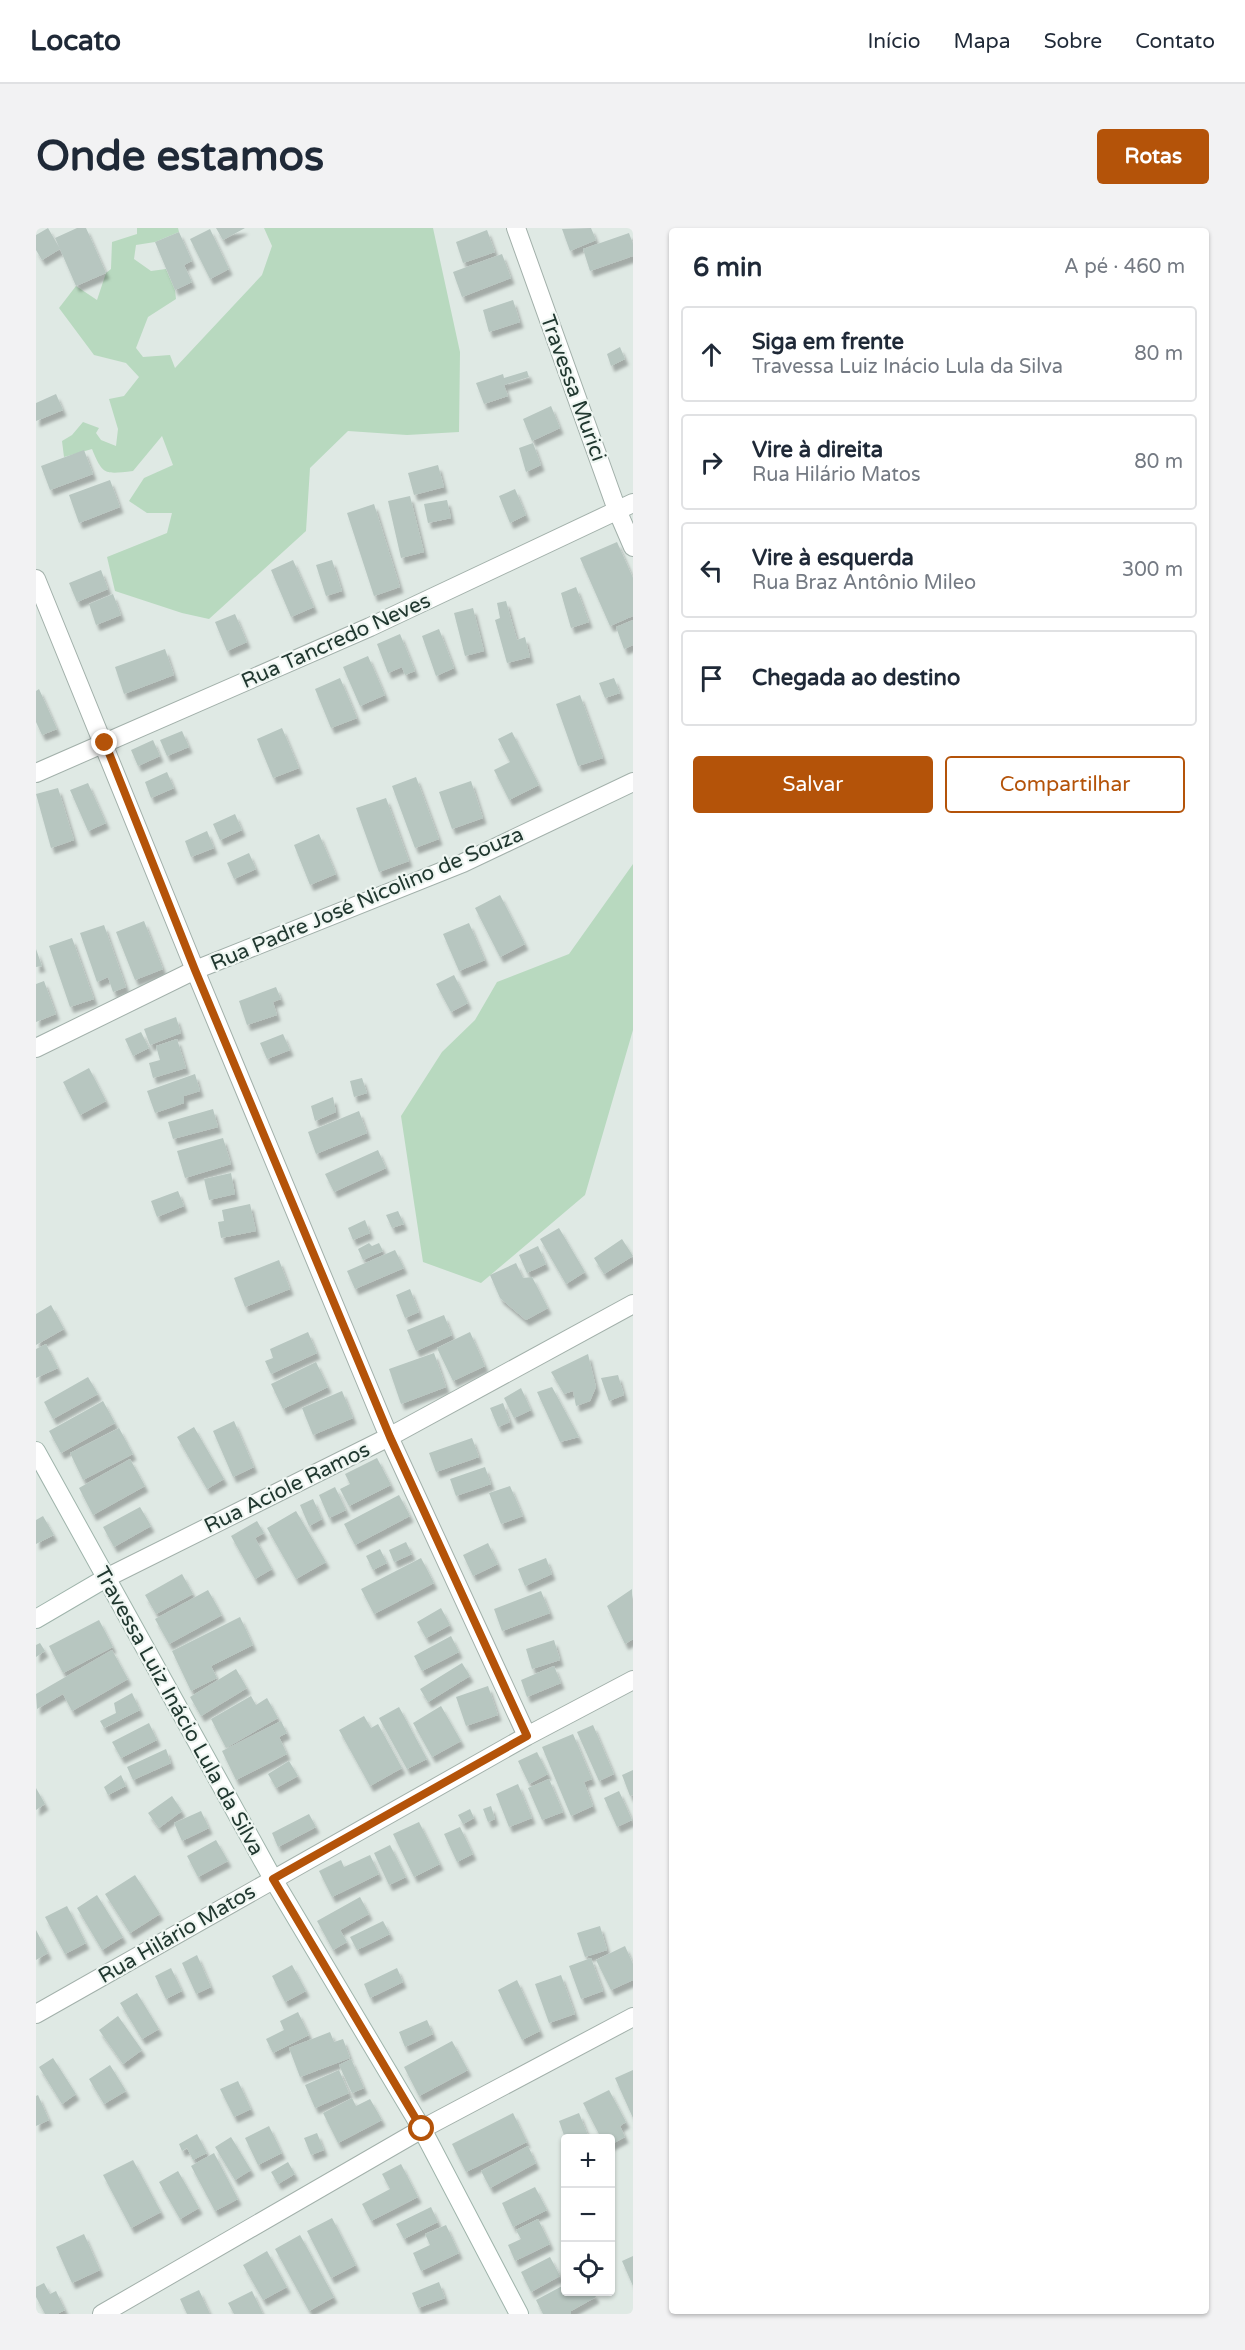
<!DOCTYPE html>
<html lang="pt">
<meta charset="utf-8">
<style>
body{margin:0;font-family:"Varela Round",sans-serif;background:#f2f2f3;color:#1f2937}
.controls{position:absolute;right:18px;bottom:18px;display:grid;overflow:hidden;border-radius:6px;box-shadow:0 2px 4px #0004}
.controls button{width:54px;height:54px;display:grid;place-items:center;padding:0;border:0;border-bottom:2px solid #e0e1e3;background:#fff;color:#1f2937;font:30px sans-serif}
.stop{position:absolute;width:18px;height:18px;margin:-14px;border:4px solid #b45309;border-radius:50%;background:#fff}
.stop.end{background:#b45309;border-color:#fff;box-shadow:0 2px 6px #0008}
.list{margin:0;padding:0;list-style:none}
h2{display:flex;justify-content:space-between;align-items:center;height:78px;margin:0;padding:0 24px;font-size:26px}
h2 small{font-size:20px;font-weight:400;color:#747a83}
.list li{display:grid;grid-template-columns:39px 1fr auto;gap:18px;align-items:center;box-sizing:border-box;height:96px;margin:0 12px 12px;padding:0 12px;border:2px solid #e0e1e3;border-radius:6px}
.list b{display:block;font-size:22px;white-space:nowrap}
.list p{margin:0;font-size:20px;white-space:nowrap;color:#747a83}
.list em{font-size:20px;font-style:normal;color:#747a83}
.actions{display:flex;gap:12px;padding:18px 24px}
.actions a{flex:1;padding:14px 0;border:2px solid #b45309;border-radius:6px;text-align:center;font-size:21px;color:#b45309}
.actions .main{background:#b45309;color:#fff}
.icon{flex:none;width:33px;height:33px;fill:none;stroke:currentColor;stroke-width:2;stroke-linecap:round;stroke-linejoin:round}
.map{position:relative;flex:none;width:597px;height:2086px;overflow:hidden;border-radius:6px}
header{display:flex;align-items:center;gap:36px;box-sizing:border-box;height:84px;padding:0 30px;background:#fff;border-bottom:2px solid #e0e1e3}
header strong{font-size:28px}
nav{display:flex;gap:33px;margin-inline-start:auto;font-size:21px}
.intro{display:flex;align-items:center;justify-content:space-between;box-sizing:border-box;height:144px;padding:0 36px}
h1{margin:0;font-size:42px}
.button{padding:15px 27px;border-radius:6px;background:#b45309;color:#fff;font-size:21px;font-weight:700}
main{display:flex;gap:36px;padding:0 36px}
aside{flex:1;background:#fff;border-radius:6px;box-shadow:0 2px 4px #0004}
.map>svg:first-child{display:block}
.green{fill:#b8d9bf}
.building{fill:#b7c6c0;filter:url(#shadow)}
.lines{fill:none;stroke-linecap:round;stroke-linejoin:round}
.street-casing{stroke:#a2b0aa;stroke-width:20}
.secondary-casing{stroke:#9fb4ab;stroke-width:20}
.street{stroke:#fff;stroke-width:18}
.secondary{stroke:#fff;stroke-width:18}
.route{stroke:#b45309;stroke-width:8}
.labels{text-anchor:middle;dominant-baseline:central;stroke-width:4.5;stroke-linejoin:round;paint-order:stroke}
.street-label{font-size:21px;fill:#213830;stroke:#eff6f2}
</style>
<header>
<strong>Locato</strong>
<nav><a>Início</a><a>Mapa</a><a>Sobre</a><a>Contato</a></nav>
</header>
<div class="intro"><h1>Onde estamos</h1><a class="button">Rotas</a></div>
<main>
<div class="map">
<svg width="597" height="2086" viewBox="0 0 597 2086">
<defs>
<filter id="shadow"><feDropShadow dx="3.5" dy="6" stdDeviation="1.5" flood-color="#0004"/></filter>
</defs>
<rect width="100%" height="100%" fill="#dfe9e4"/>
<path class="green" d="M101 0H142L143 4 119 14 100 17 98 31 115 43 130 41 139 62 140 71 112 89 100 120 107 129 134 127 139 140 226 47 236 18 228 0H397L424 124 423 204 371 207 312 203 274 240 270 303 173 391 146 385 79 363 71 329 131 305 136 285H111L93 273 108 250 137 237 126 208 97 243C69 246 67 248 56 221L28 229 26 213 36 207 47 194 63 200 60 205 65 212 80 218 82 201 73 171 88 168 103 149 90 135 58 127 23 80 40 58 61 72 70 45 75 41 76 14 101 6Z
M597 636V802L549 967 445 1055 387 1034 365 888 406 824 439 792 461 754 533 726Z"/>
<path class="building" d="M12 0 24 21 19 10 41 0H50L70 45 40 58 24 21 6 32 0 22V7Z
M180 0H209L187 12Z
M555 0 560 12 534 23 526 1Z
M174 1 193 41 174 51 154 11Z
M451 2 459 24 427 35 420 14Z
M143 4 156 33 148 37 156 54 139 62 119 14Z
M593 5 597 16V28L554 43 547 21Z
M466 26 475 50 426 69 417 44Z
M477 72 484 94 453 104 447 82Z
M584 119 589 131 575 138 571 126Z
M491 143 493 149 468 157 472 168 448 176 440 155 467 146 468 150Z
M20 166 27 182 0 193V175Z
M515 178 524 200 496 213 487 191Z
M497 215 505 237 490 244 483 220Z
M48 222 57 246 14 262 5 238Z
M402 237 408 259 378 267 372 245Z
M74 252 84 279 43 295 33 267Z
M479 261 490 287 474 295 463 268Z
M374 268 388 324 365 330 352 273Z
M411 272 415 290 392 295 388 276Z
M338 276 364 359 338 368 311 285Z
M581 314 597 350V388L574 398 544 330Z
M257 332 278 379 255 389 235 342Z
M296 332 306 363 290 368 280 337Z
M65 342 72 361 41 374 33 355Z
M540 359 553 394 535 400 525 365Z
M77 366 85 387 60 397 53 376Z
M470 373 481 412 489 409 494 429 471 435 459 392 464 390 461 375Z
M437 380 448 423 429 428 418 385Z
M199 386 211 414 191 423 179 394Z
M597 392V417L588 421 580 399Z
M403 401 418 440 400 448 386 408Z
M364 406 379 443 369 447 366 439 352 445 341 416Z
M129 421 138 447 88 466 79 439Z
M332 428 349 467 324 478 307 439Z
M304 450 321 490 295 500 279 461Z
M578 450 584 465 569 470 563 455Z
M3 461 21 501 6 507 0 494V463Z
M544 467 567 530 542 538 520 476Z
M246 500 263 540 237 550 221 511Z
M146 503 153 519 131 528 124 512Z
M476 504 503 557 473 572 458 542 474 534 462 511Z
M117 512 124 528 102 538 95 522Z
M131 544 138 560 115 570 109 554Z
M380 549 403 611 379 620 356 558Z
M435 553 447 590 416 601 403 564Z
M52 555 70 595 52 603 34 562Z
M22 560 38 612 15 620 0 566Z
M350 570 373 633 343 644 320 580Z
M199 586 206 602 184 612 177 596Z
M171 603 178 620 155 629 149 613Z
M283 606 300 646 274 657 258 617Z
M213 625 220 641 198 651 191 635Z
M464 667 489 716 464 729 439 680Z
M108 693 127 741 99 752 80 704Z
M433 695 449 732 423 743 407 706Z
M68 697 90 759 77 764 72 749 61 754 44 705Z
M36 710 58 771 34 779 13 718Z
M0 721 6 738 0 739Z
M418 747 432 775 415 784 400 756Z
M8 753 20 786 0 794V756Z
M240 759 245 771 237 774 241 787 211 797 203 773Z
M140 789 145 805 114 817 108 801Z
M105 804 113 820 97 828 89 811Z
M247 806 254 822 231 831 224 815Z
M141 811 150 840 117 850 113 835 124 832 120 818Z
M53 840 70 873 44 887 27 854Z
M159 846 164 863 148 868V875L119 885 111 863Z
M326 850 331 865 318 869 314 853Z
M297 869 300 884 279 893 275 878Z
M177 881 182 899 137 911 132 894Z
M323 883 331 905 280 926 272 904Z
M187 910 195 936 149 950 141 923Z
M342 922 350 940 298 964 289 946Z
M195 945 199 966 173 972 168 951Z
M142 963 148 978 121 989 115 973Z
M214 976 220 1003 185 1010 182 994 188 993 186 982Z
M362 983 368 996 356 1000 350 987Z
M329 992 334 1005 317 1012 312 1000Z
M523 1000 549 1044 530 1056 504 1011Z
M586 1011 597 1028 568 1046 558 1030Z
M333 1015 336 1018 343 1015 347 1023 327 1032 322 1021Z
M502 1018 510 1036 491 1045 483 1027Z
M359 1022 368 1040 319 1061 311 1043Z
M243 1032 254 1061 209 1079 198 1050Z
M480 1035 487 1050 496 1049 512 1080 490 1092 464 1070 454 1047Z
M374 1061 383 1084 369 1090 360 1067Z
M15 1077 28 1101 0 1117V1086Z
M408 1087 416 1107 380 1123 371 1102Z
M272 1104 281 1125 235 1146 229 1133 237 1130 234 1121Z
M434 1104 449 1138 417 1153 401 1120Z
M10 1116 22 1140 0 1150V1121Z
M398 1125 410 1159 365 1176 353 1141Z
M552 1126 560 1159 554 1173 540 1178 537 1163 528 1166 515 1144Z
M280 1134 292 1159 247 1181 235 1156Z
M582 1147 588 1167 573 1173 565 1150Z
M52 1149 62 1166 17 1191 8 1174Z
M516 1159 543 1209 524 1214 501 1164Z
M485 1160 495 1182 478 1190 468 1170Z
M306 1163 317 1190 277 1207 266 1180Z
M67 1173 79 1195 25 1225 13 1203Z
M467 1175 474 1194 462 1199 454 1180Z
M198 1193 218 1239 197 1249 177 1203Z
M158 1199 188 1251 171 1261 141 1209Z
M83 1200 97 1226 47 1252 34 1225Z
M436 1210 443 1229 400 1244 393 1225Z
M341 1230 355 1257 313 1278 304 1261 314 1256 309 1246Z
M94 1231 109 1258 57 1287 43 1260Z
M449 1239 455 1256 420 1268 414 1251Z
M474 1258 487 1288 465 1296 453 1265Z
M299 1259 310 1282 293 1290 283 1267Z
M363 1267 374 1288 319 1317 308 1296Z
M277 1271 286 1291 273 1298 264 1277Z
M104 1279 115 1298 78 1319 67 1299Z
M260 1283 290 1334 260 1351 231 1300Z
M7 1288 18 1307 0 1316V1292Z
M221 1293 228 1305 219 1310 236 1341 219 1351 195 1308Z
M370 1314 376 1326 358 1334 353 1322Z
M452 1315 462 1336 437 1348 427 1327Z
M344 1321 351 1335 337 1342 330 1328Z
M385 1330 398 1355 338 1386 325 1361Z
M510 1330 516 1346 489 1358 482 1341Z
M146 1346 157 1366 120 1386 109 1367Z
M596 1361 597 1411 589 1416 571 1378Z
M172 1362 186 1387 133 1416 119 1391Z
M505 1363 514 1385 466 1403 458 1381Z
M405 1380 414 1397 390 1410 381 1394Z
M204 1389 217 1417 175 1438 181 1450 155 1463 136 1423Z
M63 1392 77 1419 27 1445 13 1418Z
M415 1408 423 1424 386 1443 378 1428Z
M518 1412 524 1432 496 1441 490 1421Z
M4 1415 9 1423 0 1429V1417Z
M76 1422 92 1451 36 1483 27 1466 1 1481 0 1466Z
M426 1435 434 1448 392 1474 384 1461Z
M518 1438 525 1455 491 1469 485 1452Z
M200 1441 211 1460 165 1488 154 1469Z
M452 1458 462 1487 430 1498 420 1469Z
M96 1465 104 1482 68 1500 64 1493 80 1485 78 1475Z
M215 1468 220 1477 231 1470 242 1490 190 1520 175 1491Z
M405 1478 425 1513 396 1529 377 1495Z
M363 1479 391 1531 371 1541 343 1490Z
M328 1488 335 1500 342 1496 366 1540 334 1558 303 1502Z
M245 1493 251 1505 243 1509 251 1526 200 1552 186 1523Z
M113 1495 121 1512 85 1530 76 1514Z
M557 1497 578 1546 563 1553 541 1504Z
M537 1506 556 1551 548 1554 557 1578 535 1588 506 1519Z
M130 1521 135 1535 97 1552 91 1539Z
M501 1524 512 1546 493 1556 482 1533Z
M253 1533 262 1548 240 1560 232 1546Z
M597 1542V1567L594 1568 586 1547Z
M85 1547 90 1558 72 1567 68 1559Z
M513 1551 527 1584 506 1592 492 1560Z
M482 1556 496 1590 473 1599 460 1566Z
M0 1560 9 1576 0 1582Z
M583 1563 596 1592 581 1599 568 1570Z
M136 1568 146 1583 123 1600 112 1585Z
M455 1578 459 1591 452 1594 447 1581Z
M434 1581 438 1590 427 1596 422 1587Z
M165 1583 173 1600 146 1613 138 1595Z
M273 1586 280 1599 242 1619 236 1605Z
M383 1594 404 1636 378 1649 357 1606Z
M424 1599 437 1626 421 1634 408 1606Z
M180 1612 192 1633 162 1649 151 1628Z
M354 1617 370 1649 353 1657 338 1625Z
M334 1627 343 1646 296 1669 283 1643 305 1632 308 1639Z
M99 1647 124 1686 94 1705 69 1666Z
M61 1667 87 1709 66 1722 41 1680Z
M324 1669 333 1686 304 1702 311 1714 297 1722 281 1693Z
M31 1678 50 1715 29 1726 9 1689Z
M347 1693 354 1706 321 1722 314 1709Z
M564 1698 571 1722 549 1729 541 1705Z
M0 1702 12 1725 0 1732Z
M589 1718 597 1736V1752L575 1762 560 1732Z
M161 1727 175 1759 160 1766 146 1735Z
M555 1730 567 1763 545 1771 533 1738Z
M256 1737 270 1763 249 1774 236 1748Z
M135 1740 146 1763 130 1771 119 1748Z
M361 1740 367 1754 334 1770 328 1756Z
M525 1747 539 1786 513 1795 499 1756Z
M481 1752 504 1803 486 1812 462 1762Z
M101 1765 123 1801 106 1811 84 1775Z
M262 1784 273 1807 237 1825 230 1811 248 1802 244 1793Z
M82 1788 106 1822 87 1836 63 1802Z
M391 1792 397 1806 369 1819 363 1804Z
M294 1804 298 1814 307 1811 314 1830 264 1849 253 1820Z
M416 1813 432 1842 383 1868 368 1839Z
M17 1830 40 1866 26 1876 3 1839Z
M315 1831 328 1860 316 1865 303 1837Z
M74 1837 90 1863 68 1876 53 1851Z
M303 1842 313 1865 279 1880 269 1857Z
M597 1842V1890L579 1850Z
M202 1853 215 1881 198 1889 184 1861Z
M573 1862 590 1894 584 1898 589 1909 574 1917V1910H565L547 1875Z
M2 1867 13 1892 0 1898V1868Z
M316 1870 320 1878 334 1871 346 1892 302 1915 287 1885Z
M477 1885 491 1914 430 1944 416 1916Z
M543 1885 553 1910H529L523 1893Z
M233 1898 246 1925 222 1937 209 1910Z
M281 1905 288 1922 275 1927 268 1910Z
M161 1906 171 1925 157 1932 151 1920 146 1923 143 1916Z
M195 1909 215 1942 199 1952 179 1919Z
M492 1918 500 1935 454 1960 445 1943Z
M178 1925 202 1971 179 1983 155 1938Z
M97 1932 125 1984 95 2000 67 1947Z
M252 1934 259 1946 242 1956 235 1944Z
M365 1936 382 1969 335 1993 326 1976 354 1961 346 1946Z
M142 1943 163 1980 144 1991 123 1954Z
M499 1959 511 1982 477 1999 466 1975Z
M395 1979 402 1994 368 2011 360 1996Z
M296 1990 320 2037 295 2050 271 2003Z
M502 1991 514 2016 479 2033 472 2017 485 2011 480 2002Z
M410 1997 423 2025 385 2043 377 2025 394 2017 389 2006Z
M48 2006 64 2042 36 2055 20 2019Z
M264 2007 298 2069 273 2083 239 2021Z
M231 2023 251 2059 227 2072 207 2037Z
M597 2028V2058L586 2033Z
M514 2029 524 2048 495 2064 485 2044Z
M403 2054 409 2070 382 2080 376 2065Z
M8 2055 14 2066 20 2063 29 2082 21 2086H9L0 2069V2059Z
M530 2056V2064H557L560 2069 535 2083V2086H507L500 2072Z
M163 2062 174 2086H151L144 2071Z
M216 2063 227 2086H198L192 2075Z"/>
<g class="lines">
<defs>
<path id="street" d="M480 0 581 282 597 319
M0 351 159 742 353 1209 491 1508
M0 545 334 399 597 275
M0 820 159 742 427 635 597 554
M70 1350 353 1209 597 1076
M0 1786 491 1508 597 1452
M66 2086 386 1901 597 1789"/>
<path id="secondary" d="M0 1223 237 1651 386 1901 483 2086
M0 1391 70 1350"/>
</defs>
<use href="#street" class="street-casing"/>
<use href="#secondary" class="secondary-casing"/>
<use href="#street" class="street"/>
<use href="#secondary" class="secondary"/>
</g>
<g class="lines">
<path class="route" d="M69 515 159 742 354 1209 491 1508 237 1651 386 1901"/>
</g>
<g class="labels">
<g class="street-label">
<text transform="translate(537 160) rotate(70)">Travessa Murici</text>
<text transform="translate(300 413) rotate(-24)">Rua Tancredo Neves</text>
<text transform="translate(331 671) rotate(-23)">Rua Padre José Nicolino de Souza</text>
<text transform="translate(251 1260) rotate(-26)">Rua Aciole Ramos</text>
<text transform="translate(143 1483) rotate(61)">Travessa Luiz Inácio Lula da Silva</text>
<text transform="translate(141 1706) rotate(-30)">Rua Hilário Matos</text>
</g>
</g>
</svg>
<div class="controls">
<button>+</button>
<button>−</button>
<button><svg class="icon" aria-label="locate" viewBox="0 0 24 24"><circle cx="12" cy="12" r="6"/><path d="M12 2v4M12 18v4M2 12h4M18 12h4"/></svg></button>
</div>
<div class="stop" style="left:386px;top:1901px"></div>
<div class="stop end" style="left:69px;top:515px"></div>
</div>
<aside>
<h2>6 min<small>A pé · 460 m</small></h2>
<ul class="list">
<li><svg class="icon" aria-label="ahead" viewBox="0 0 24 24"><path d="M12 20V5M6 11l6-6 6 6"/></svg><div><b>Siga em frente</b><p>Travessa Luiz Inácio Lula da Silva</p></div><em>80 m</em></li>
<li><svg class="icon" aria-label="right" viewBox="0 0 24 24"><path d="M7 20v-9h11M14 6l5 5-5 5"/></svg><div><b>Vire à direita</b><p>Rua Hilário Matos</p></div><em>80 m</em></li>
<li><svg class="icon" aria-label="left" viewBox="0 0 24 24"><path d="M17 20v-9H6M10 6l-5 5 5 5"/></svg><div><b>Vire à esquerda</b><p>Rua Braz Antônio Mileo</p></div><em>300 m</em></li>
<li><svg class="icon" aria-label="arrive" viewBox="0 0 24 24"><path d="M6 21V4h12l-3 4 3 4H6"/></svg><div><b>Chegada ao destino</b></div></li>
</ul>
<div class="actions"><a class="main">Salvar</a><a>Compartilhar</a></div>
</aside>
</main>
